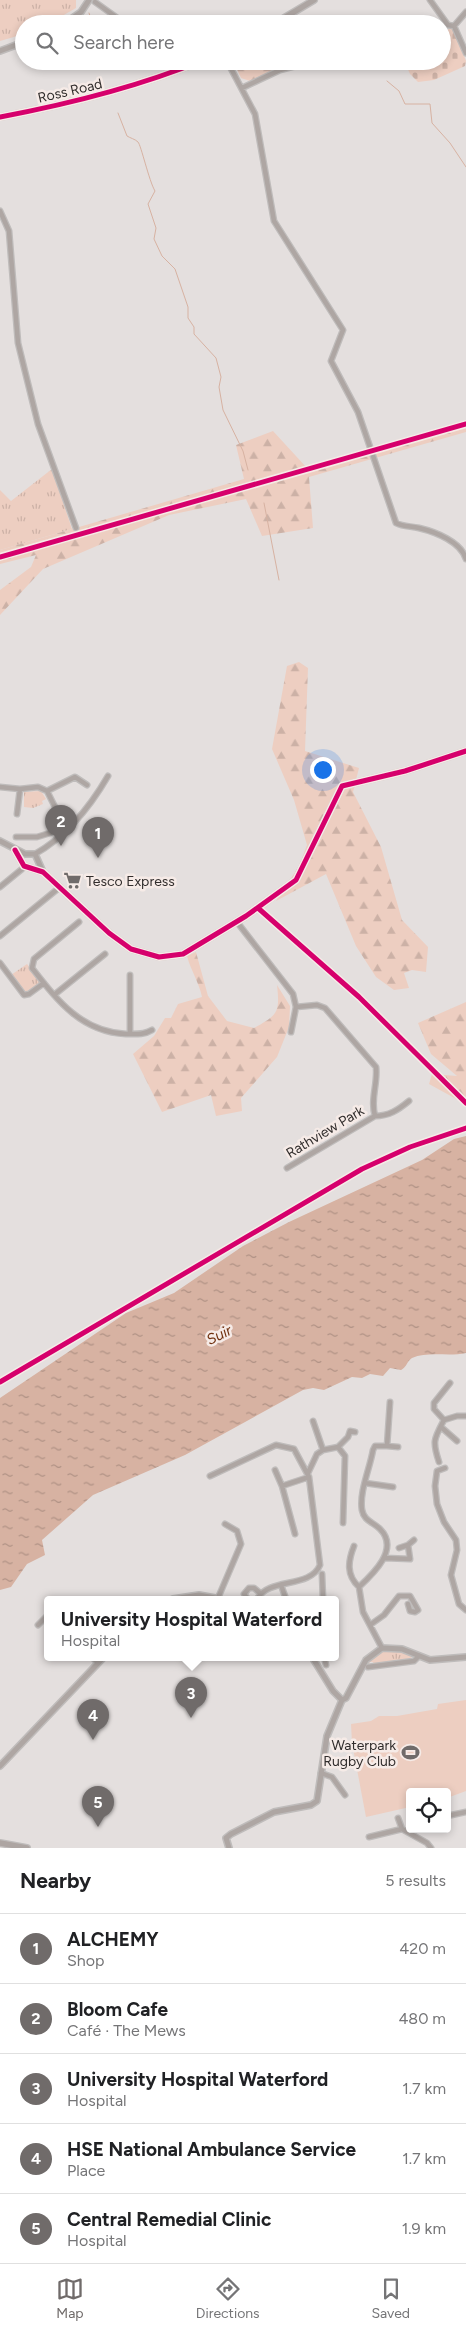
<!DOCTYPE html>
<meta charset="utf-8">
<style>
body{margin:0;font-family:Figtree,sans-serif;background:#f2f2f2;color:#202124}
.controls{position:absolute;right:15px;bottom:15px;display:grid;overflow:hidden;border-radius:5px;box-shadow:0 2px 8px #0003}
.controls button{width:45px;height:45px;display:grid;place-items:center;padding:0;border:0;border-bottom:1px solid #e0e0e0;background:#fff;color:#202124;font:25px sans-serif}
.you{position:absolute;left:322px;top:769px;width:18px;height:18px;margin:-12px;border:4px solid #fff;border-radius:50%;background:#1a73e8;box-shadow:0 0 0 8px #1a73e833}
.badge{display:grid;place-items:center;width:32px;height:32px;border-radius:50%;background:#706b6a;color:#fff;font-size:16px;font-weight:700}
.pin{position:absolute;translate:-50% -41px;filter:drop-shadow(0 1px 2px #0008)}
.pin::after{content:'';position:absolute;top:26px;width:18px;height:15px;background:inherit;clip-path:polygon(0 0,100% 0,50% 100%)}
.popup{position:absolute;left:44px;top:1596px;width:295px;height:65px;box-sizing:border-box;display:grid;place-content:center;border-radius:5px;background:#fff;filter:drop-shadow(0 1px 4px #0005);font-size:16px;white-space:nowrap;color:#757577}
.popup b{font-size:19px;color:#202124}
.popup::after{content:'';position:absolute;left:50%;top:100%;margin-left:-10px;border:10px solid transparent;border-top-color:#fff}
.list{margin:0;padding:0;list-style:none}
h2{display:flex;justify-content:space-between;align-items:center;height:65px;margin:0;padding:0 20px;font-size:21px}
h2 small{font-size:16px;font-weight:400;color:#757577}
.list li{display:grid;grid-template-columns:32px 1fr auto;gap:15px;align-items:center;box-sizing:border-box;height:70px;padding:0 20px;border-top:1px solid #e0e0e0}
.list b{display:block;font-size:19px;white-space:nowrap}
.list p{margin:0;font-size:16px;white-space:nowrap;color:#757577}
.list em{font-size:16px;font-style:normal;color:#757577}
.icon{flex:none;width:28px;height:28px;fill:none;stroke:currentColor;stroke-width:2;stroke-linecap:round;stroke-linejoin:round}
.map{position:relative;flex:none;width:466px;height:1848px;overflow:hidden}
.search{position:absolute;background:#fff;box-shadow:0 2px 8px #0003;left:15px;right:15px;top:15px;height:55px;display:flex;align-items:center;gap:12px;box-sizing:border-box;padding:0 18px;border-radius:28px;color:#757577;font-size:19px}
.sheet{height:415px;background:#fff}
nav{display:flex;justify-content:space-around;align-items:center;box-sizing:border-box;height:70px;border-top:1px solid #e0e0e0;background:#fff;font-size:14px;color:#757577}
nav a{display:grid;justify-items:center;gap:2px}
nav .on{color:#706b6a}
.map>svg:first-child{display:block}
.grass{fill:url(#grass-tufts)}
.forest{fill:url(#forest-firs)}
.cemetery{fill:url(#cemetery-stones)}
.garden{fill:#edcec1}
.water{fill:url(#water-ripples)}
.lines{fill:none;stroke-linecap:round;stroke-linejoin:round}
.stream{stroke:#d7b2a2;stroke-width:1}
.minor-casing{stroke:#bfbcbb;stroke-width:7}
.tertiary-casing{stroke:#bfbcbb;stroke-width:8}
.secondary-casing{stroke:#bfbcbb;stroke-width:8}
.minor{stroke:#aea6a3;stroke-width:4.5}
.tertiary{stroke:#aea6a3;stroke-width:5}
.secondary{stroke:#ada5a2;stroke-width:5.5}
.rail{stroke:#a7a29f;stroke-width:1;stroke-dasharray:9 9;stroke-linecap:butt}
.cycleway-casing{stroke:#f6ebe7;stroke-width:8}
.cycleway{stroke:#d6006c;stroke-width:5}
.labels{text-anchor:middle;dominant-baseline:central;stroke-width:5;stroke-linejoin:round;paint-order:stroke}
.street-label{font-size:14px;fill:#312d2c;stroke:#f6ebe7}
.poi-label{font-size:14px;fill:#312d2c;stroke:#f6ebe7;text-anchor:start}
.water-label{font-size:15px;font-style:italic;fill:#713210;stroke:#f6ebe7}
</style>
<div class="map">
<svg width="466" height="1848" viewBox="0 0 466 1848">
<defs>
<pattern id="grass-tufts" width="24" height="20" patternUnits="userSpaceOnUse" patternTransform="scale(1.25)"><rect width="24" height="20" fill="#edcec1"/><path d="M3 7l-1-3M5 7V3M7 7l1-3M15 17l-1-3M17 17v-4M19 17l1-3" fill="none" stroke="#ccb1a6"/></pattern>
<pattern id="forest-firs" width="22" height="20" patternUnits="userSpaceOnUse" patternTransform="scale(1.25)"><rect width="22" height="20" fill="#edcec1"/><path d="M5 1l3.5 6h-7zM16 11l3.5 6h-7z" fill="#ccb1a6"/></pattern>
<pattern id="cemetery-stones" width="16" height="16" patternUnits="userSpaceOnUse" patternTransform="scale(1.25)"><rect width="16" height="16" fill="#edcec1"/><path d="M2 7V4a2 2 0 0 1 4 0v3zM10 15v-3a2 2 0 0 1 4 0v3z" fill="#ccb1a6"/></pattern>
<pattern id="water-ripples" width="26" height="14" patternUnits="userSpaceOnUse" patternTransform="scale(1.25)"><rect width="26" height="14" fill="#d7b2a2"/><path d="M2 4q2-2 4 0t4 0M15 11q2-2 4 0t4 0" fill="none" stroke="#af9184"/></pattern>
</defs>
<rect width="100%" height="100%" fill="#e4dfde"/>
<path class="grass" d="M0 0H76V8L48 24H24V34L0 41Z
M52 469 72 529 0 550V490L11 501Z
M41 791 46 799 42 801 43 804 33 808 24 807V792Z
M27 964 39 979 40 983 25 993 11 975Z
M386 1649 410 1655 413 1660 373 1665V1662H370L367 1668 363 1669 371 1657Z"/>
<path class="forest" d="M233 61H302L274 70 250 81 241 78Z
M466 422V432L309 477 313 528 262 536 246 499 169 515 43 569 0 615V590L31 567 36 555 0 564V550L244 479 236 445 273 431 307 468Z
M299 662 308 668 305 751 359 768 353 792 381 847 402 920 428 947 426 972 412 970 404 973 409 988 394 990 376 977 356 946 326 874 276 901 299 866 307 845 294 800 272 749 287 666Z
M196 952 208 996 227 1021 254 1028C278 1015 280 1012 277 985L290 1006 289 1027 277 1057 241 1098 242 1111 216 1116 211 1095 162 1112 133 1054 154 1036 165 1018H171L178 1004 202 997C199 982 191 971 187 956Z
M466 1002V1099L458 1100 429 1084 432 1074 457 1076 431 1054 418 1023Z"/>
<path class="cemetery" d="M449 29H454L466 61 465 66 434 80 418 82 410 74 406 65 408 61H442V33Z"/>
<path class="garden" d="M466 1700V1791L447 1798V1792H410V1807L366 1817 352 1743 351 1724 371 1721 379 1716H397L437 1709 438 1704Z"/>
<path class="water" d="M466 1136V1353C449 1357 428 1351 412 1358 407 1361 407 1367 401 1370L390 1368 383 1376 370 1374 362 1378 352 1377 324 1390 313 1388 303 1390 185 1455 93 1495 42 1540 45 1555 27 1564 11 1587 0 1590V1398L126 1313 174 1293 243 1246 289 1222 422 1160 454 1139Z"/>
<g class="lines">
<path class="stream" d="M89 13 93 24
M114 61 116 66
M387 81 399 91 405 104H430L432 123 450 143 466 167
M118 113 127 136C130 138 135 139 138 142 141 145 149 181 155 191L148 204 156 228 154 239 162 256 175 269 188 307V318L194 327V334L216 358 221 377 219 387 223 410 243 451 248 470
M264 503 279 580"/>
<defs>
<path id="minor" d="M430 0 448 25 454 26 466 53
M95 2 116 17 121 24
M454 26 466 12
M227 61 255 114 274 221 343 330 331 361 358 412 396 523C403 527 411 526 419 528 436 532 461 542 466 559
M242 88 280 70 315 61
M0 211 9 231 18 343 38 424 76 528
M0 787 20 789
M47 791 75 777 87 785
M47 791 58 813 70 826
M17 814 20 789 38 787 47 791
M16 837H37L50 833 62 818
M35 854C67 836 90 807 108 776
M0 887 22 869
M79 922 34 959 32 968C57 1000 81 1032 126 1034 135 1034 144 1035 152 1030
M237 922 293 994 296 1007 291 1032
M0 936 60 887
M0 963 24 995 29 994 44 983
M54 995 105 954
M296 1007 317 1005 325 1008 376 1067C378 1084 370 1099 375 1116 389 1116 398 1110 409 1101
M130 1034V975
M287 1168 375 1116
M444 1420 457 1416H466
M441 1427 457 1441
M387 1446 398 1447
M338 1447 348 1437 350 1431 355 1432
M323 1450 338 1447 345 1456 343 1523
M439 1462C432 1441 434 1439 444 1420L434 1409V1403L450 1383
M445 1468 437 1471 435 1486 437 1504 444 1522 456 1540 457 1550 451 1575 459 1604 466 1610
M275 1470 282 1486 295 1534
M308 1473 317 1454 323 1450 313 1421
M210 1476 276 1445 294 1449 309 1477 320 1565C310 1589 269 1577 257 1599
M365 1483 393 1487
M282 1486 309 1477
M354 1546C348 1561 346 1575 359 1587
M399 1548 408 1545
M385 1558 410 1559 408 1545 414 1540
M322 1574 323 1599
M281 1585 286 1599
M218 1598 241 1544 237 1531 225 1524
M247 1598 244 1594 249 1588H254L260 1593
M38 1625 47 1616
M370 1625 384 1615 399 1596H410L418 1610 415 1612 410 1611 408 1604
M382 1648 363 1612 359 1587C373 1574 400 1549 380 1529 373 1522 364 1521 362 1510 359 1492 370 1468 373 1450L375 1446H387L390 1402
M92 1657 98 1663
M324 1657 326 1665
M368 1667 414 1661 419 1656
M321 1773 332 1777 345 1795
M447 1816 466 1812
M398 1818 402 1829
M369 1837 402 1829 427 1843 431 1848"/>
<path id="tertiary" d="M64 24 81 12 89 0
M0 51 24 42
M0 841 25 854H35L43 872
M15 850 24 866 43 872 109 933 131 949 159 957 183 954 246 916 296 880 342 786 405 771 466 751
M173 1599 199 1595 220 1599
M312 1657 333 1691 342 1700 346 1698 366 1660 382 1648 402 1649 430 1660 466 1657
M0 1766 104 1657
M229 1848 226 1838 231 1834 274 1812 311 1805 317 1801 327 1736 342 1700"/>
<path id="secondary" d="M274 24 314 0
M0 117C69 104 135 88 201 61
M0 1843 27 1848"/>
</defs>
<use href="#minor" class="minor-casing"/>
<use href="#tertiary" class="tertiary-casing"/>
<use href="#secondary" class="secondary-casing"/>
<use href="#minor" class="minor"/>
<use href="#tertiary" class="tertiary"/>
<use href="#secondary" class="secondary"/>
<path class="rail" d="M0 1382 362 1169 410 1147 466 1128"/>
<defs>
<path id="cycleway" d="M0 117C69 104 135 88 201 61
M0 557 466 424
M15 850 24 866 43 872 109 933 131 949 159 957 183 954 246 916 296 880 342 786 405 771 466 751
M258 908 359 997 466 1103
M0 1382 362 1169 410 1147 466 1128"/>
</defs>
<use href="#cycleway" class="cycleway-casing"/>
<use href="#cycleway" class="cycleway"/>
</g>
<defs>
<symbol id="supermarket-bare" viewBox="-9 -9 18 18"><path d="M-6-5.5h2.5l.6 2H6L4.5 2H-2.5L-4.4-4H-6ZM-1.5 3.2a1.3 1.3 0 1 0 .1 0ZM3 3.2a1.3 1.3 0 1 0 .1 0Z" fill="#706b6a" stroke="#f6ebe7" stroke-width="2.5" paint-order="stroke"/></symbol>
<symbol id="stadium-bare" viewBox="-9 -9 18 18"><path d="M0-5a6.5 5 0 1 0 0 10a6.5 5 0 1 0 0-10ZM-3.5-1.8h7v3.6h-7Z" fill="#706b6a" stroke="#f6ebe7" stroke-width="2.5" paint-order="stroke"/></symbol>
</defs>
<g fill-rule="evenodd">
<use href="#supermarket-bare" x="60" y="868" width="25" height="25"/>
<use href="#stadium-bare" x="398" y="1740" width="25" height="25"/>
</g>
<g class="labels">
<g class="street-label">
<text transform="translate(70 91) rotate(-13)">Ross Road</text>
<text transform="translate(325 1132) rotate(-31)">Rathview Park</text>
</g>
<g class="poi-label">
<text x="86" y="881">Tesco Express</text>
<text x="396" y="1745" text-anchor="end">Waterpark<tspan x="396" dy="16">Rugby Club</tspan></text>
</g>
<g class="water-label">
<text transform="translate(219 1335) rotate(-26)">Suir</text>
</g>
</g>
</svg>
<div class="controls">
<button><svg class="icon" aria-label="locate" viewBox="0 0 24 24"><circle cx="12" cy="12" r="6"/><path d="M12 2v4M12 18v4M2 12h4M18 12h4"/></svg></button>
</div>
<div class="you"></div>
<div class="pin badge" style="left:98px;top:858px">1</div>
<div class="pin badge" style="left:61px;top:846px">2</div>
<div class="pin badge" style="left:191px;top:1718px">3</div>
<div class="popup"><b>University Hospital Waterford</b>Hospital</div>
<div class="pin badge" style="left:93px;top:1740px">4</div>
<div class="pin badge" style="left:98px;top:1827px">5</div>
<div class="search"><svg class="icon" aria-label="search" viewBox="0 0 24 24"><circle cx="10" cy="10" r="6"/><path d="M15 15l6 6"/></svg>Search here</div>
</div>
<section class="sheet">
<h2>Nearby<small>5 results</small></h2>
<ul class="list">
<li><span class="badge">1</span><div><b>ALCHEMY</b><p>Shop</p></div><em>420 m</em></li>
<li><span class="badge">2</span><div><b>Bloom Cafe</b><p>Café · The Mews</p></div><em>480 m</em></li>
<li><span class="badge">3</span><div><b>University Hospital Waterford</b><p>Hospital</p></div><em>1.7 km</em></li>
<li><span class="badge">4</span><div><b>HSE National Ambulance Service</b><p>Place</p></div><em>1.7 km</em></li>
<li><span class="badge">5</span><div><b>Central Remedial Clinic</b><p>Hospital</p></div><em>1.9 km</em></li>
</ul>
</section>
<nav>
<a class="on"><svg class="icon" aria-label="map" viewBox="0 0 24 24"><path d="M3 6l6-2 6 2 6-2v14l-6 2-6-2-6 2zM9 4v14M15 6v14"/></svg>Map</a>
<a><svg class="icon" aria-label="directions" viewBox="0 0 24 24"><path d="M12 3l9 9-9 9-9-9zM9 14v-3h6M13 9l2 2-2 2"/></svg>Directions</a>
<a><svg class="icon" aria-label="saved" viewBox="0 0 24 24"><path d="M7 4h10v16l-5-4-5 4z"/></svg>Saved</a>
</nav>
